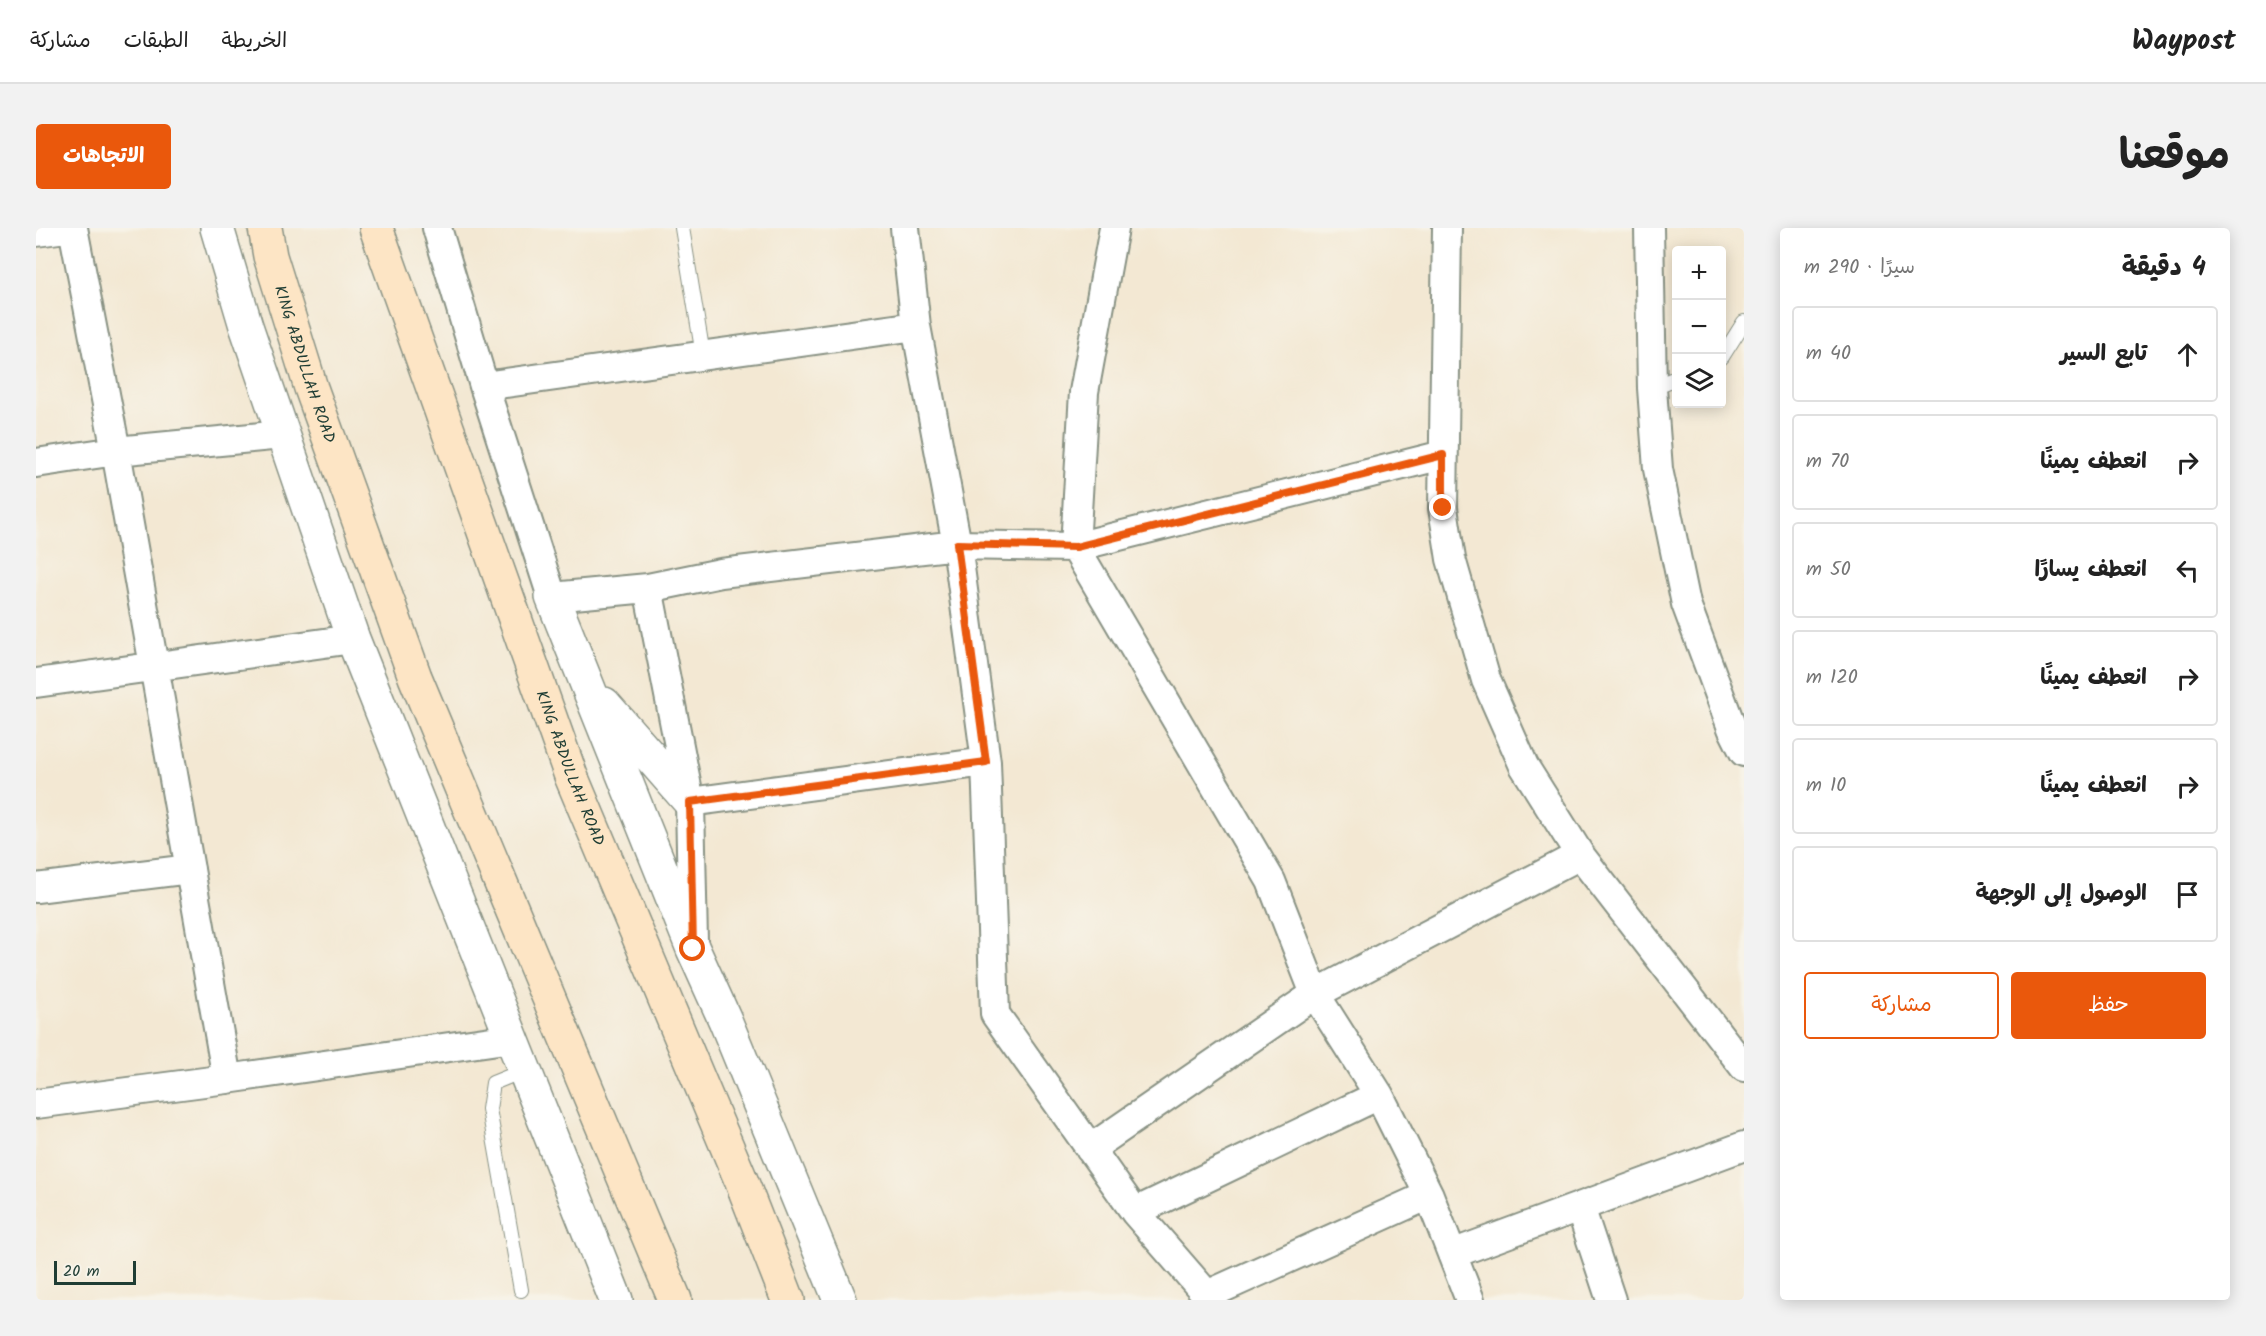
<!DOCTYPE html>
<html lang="ar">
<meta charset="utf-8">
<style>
body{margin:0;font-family:Kalam,"Playpen Sans Arabic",sans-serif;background:#f2f2f2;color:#222;direction:rtl}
.controls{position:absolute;right:18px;top:18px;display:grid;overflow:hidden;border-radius:6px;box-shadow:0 3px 15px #0003}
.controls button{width:54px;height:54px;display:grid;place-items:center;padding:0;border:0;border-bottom:2px solid #e0e0e0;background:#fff;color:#222;font:30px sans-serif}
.scale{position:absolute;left:18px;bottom:15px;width:82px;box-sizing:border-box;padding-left:6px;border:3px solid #1f3d34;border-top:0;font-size:16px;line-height:21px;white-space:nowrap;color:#1f3d34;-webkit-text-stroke:4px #f7f3e8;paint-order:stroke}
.stop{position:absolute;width:18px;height:18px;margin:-14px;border:4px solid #ea580c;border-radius:50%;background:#fff}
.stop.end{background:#ea580c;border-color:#fff;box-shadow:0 2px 6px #0008}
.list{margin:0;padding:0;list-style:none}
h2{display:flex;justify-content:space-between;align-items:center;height:78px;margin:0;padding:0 24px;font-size:26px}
h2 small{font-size:20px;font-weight:400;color:#767676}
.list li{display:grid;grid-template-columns:39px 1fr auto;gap:18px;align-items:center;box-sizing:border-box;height:96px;margin:0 12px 12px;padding:0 12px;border:2px solid #e0e0e0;border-radius:6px}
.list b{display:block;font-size:22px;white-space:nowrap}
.list em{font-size:20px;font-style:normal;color:#767676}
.actions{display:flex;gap:12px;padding:18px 24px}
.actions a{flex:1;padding:14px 0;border:2px solid #ea580c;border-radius:6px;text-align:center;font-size:21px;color:#ea580c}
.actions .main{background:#ea580c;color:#fff}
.icon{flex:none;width:33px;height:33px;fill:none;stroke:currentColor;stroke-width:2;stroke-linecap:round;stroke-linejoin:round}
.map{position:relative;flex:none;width:1708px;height:1072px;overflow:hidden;direction:ltr;border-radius:6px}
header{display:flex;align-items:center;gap:36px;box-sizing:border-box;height:84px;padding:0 30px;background:#fff;border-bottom:2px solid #e0e0e0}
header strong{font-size:28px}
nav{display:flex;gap:33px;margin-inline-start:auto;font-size:21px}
.intro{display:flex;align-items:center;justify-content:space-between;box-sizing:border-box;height:144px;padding:0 36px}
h1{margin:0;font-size:42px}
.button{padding:15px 27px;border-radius:6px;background:#ea580c;color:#fff;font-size:21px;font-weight:700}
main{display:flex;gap:36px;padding:0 36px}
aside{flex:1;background:#fff;border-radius:6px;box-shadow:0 3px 15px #0003}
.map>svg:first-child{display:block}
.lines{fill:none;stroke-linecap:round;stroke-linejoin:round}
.service-casing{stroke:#899284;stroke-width:16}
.minor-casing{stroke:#899284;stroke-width:32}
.tertiary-casing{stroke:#899284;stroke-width:36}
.secondary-casing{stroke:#899284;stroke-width:36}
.service{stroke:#fff;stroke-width:14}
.minor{stroke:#fff;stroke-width:28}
.tertiary{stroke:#fff;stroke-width:33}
.secondary{stroke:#fde5c5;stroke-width:33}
.route{stroke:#ea580c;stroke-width:8}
.labels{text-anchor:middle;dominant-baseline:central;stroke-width:4.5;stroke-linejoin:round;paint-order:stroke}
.street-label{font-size:16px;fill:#1f3d34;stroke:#f7f3e8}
</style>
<header>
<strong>Waypost</strong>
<nav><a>الخريطة</a><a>الطبقات</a><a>مشاركة</a></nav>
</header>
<div class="intro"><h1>موقعنا</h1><a class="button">الاتجاهات</a></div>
<main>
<aside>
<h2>4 دقيقة<small>سيرًا · 290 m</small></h2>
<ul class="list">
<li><svg class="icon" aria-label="ahead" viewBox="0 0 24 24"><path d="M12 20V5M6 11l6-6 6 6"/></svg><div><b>تابع السير</b></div><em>40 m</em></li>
<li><svg class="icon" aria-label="right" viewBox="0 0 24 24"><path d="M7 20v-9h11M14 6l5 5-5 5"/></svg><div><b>انعطف يمينًا</b></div><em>70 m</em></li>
<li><svg class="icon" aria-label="left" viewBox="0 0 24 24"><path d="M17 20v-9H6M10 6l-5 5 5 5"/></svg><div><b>انعطف يسارًا</b></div><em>50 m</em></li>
<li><svg class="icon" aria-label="right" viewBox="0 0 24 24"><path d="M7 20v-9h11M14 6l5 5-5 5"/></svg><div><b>انعطف يمينًا</b></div><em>120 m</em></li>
<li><svg class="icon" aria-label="right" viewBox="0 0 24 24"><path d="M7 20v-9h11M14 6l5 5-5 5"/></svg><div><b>انعطف يمينًا</b></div><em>10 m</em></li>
<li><svg class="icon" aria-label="arrive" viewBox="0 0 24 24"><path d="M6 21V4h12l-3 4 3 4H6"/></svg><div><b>الوصول إلى الوجهة</b></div></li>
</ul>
<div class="actions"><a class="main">حفظ</a><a>مشاركة</a></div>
</aside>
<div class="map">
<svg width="1708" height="1072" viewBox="0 0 1708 1072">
<rect width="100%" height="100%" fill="#f7f3e8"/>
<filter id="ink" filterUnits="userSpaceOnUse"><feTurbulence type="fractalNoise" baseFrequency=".0167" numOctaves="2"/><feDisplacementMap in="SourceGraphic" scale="12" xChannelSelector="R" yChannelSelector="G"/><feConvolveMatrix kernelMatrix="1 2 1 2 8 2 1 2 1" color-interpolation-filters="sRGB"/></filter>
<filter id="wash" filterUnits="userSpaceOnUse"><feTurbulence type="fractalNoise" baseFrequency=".008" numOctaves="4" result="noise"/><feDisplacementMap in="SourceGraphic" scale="24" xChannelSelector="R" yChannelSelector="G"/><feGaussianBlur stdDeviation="1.35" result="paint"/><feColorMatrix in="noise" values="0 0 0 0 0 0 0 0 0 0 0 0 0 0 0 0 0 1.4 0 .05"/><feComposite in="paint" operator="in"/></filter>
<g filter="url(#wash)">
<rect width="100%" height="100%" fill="#f3e8d3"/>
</g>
<g filter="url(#ink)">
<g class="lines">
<defs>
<path id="service" d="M646 0 667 127
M1686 129 1708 94
M1616 160 1640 150
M485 1062 453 881 457 855 489 842"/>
<path id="minor" d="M37 0 80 223 191 851
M401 0 448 158 516 369 612 360 685 345 921 317 1039 319 1407 227
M869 0 880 98 921 317 950 534 959 786 1099 984 1171 1067
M1078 0 1048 164 1039 319 1235 653 1279 766 1343 867 1393 967 1434 1072
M1411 0 1407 280 1415 331 1450 452 1488 538 1544 627 1708 839
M1613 0 1616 160 1622 241 1650 376 1696 500 1708 524
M0 4 30 0
M448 158 880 98
M0 235 80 223 246 207
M612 360 654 574 657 714
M0 455 317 411
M654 574 950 534
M0 660 154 641
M0 876 191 851 476 810
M1054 921 1279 766 1544 627
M1544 979 1575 1072
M1099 984 1343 867
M1416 1026 1708 918
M1173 1072 1171 1067 1393 967"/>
<path id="tertiary" d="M181 0 210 98 317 411 580 1072
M516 369 657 721 689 792 804 1072
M568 476 654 574"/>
<g id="secondary">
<path id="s1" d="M229 0 234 28 275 160 379 449 639 1072"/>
<path id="s2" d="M340 0 535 548 705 952 752 1072"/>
</g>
</defs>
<use href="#service" class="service-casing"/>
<use href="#minor" class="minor-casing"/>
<use href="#tertiary" class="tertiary-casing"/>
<use href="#secondary" class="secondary-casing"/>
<use href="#service" class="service"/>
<use href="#minor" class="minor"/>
<use href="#tertiary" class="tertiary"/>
<use href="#secondary" class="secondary"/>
</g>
</g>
<g class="lines" filter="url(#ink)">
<path class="route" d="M657 721 654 574 950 534 921 316 1040 319 1407 227V280"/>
</g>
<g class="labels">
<g class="street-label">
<text stroke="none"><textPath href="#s1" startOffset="142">KING ABDULLAH ROAD</textPath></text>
<text stroke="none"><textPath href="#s2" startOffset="574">KING ABDULLAH ROAD</textPath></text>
</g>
</g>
</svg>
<div class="controls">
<button>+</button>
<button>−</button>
<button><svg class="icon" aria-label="layers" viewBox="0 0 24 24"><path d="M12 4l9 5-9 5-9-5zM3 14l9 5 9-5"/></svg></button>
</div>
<div class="scale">20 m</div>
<div class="stop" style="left:657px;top:721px"></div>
<div class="stop end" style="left:1407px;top:280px"></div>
</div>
</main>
